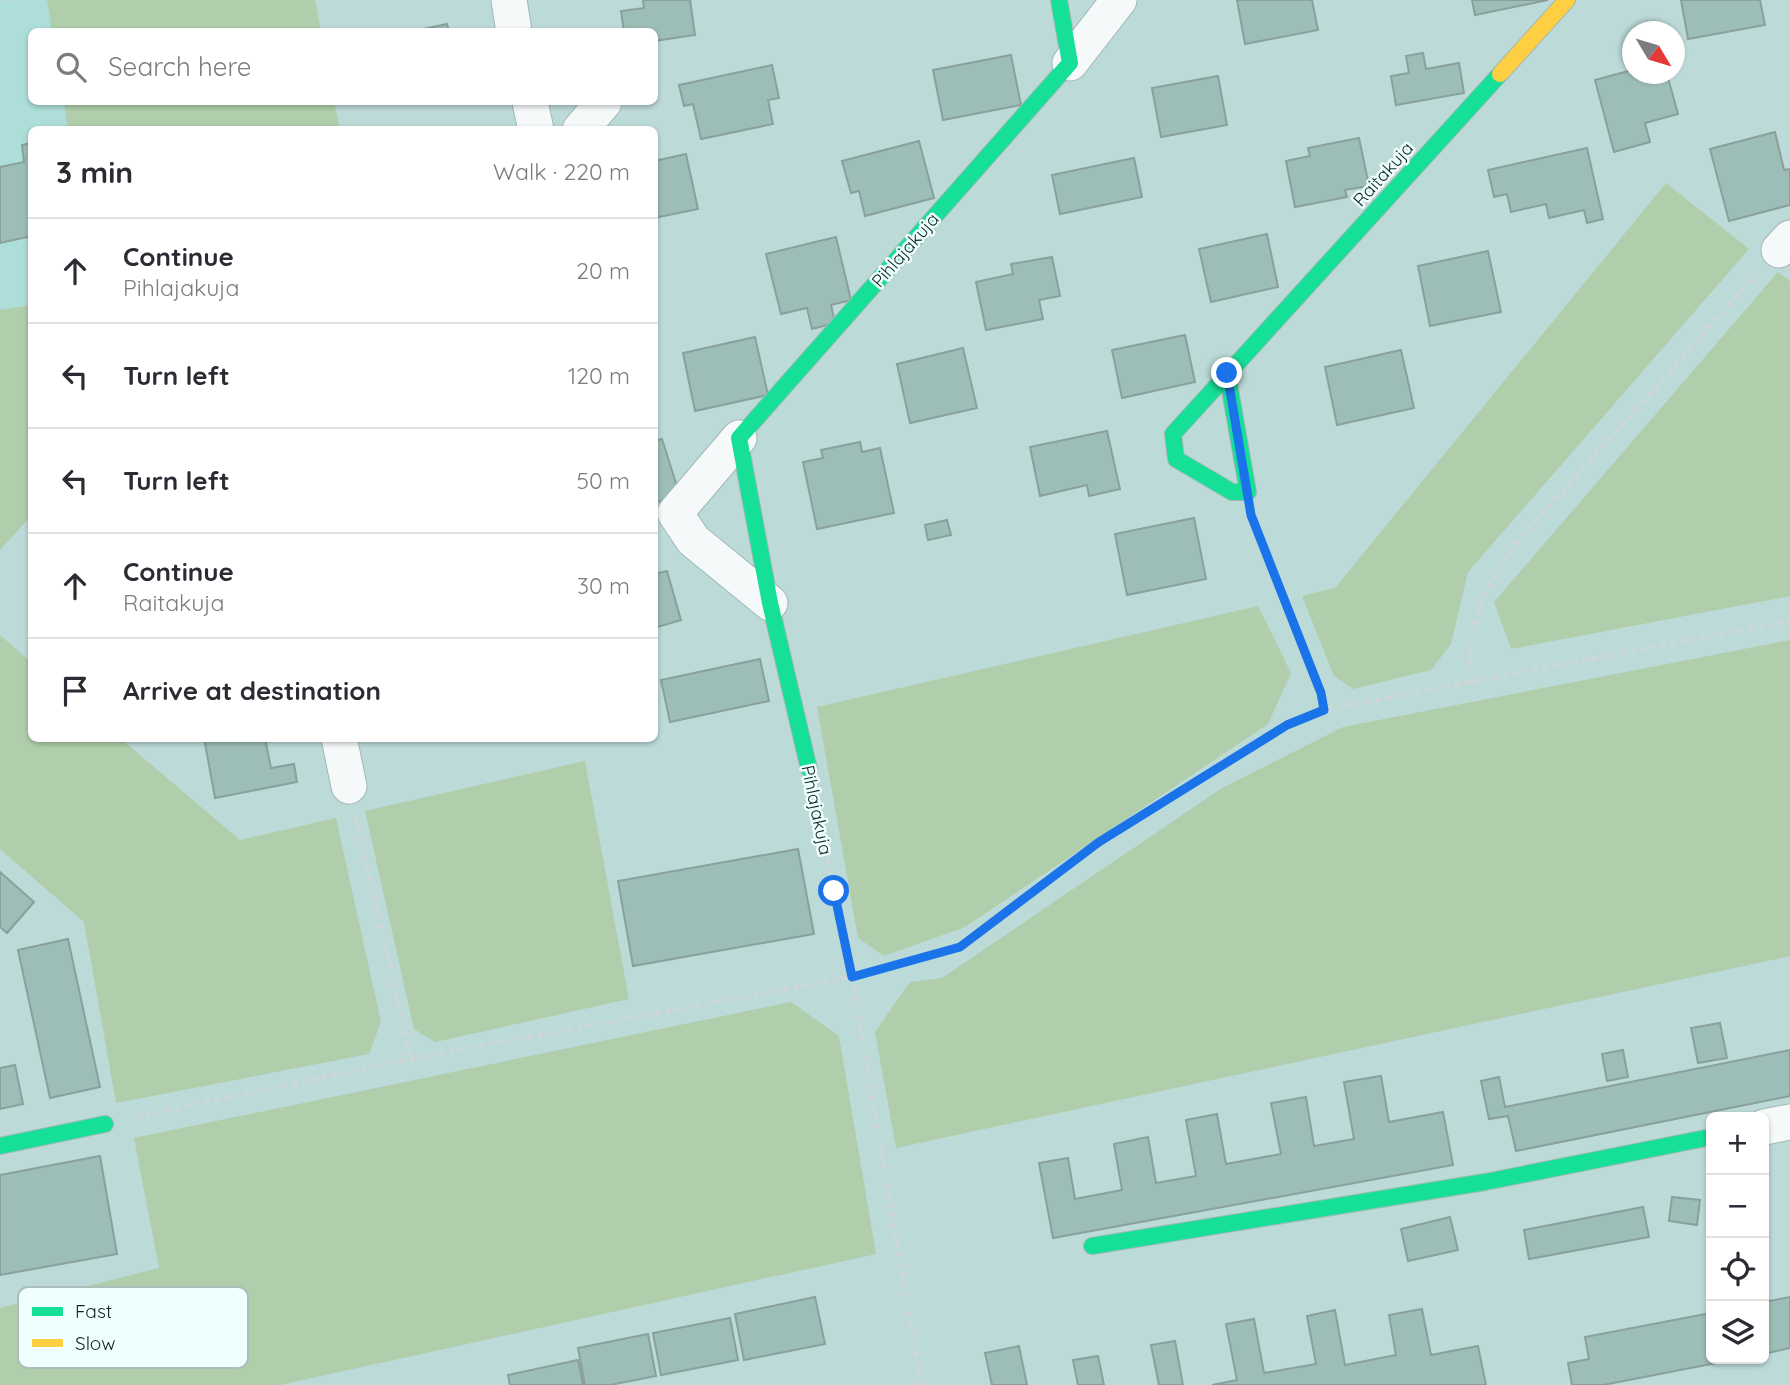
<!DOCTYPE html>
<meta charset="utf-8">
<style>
body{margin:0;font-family:Quicksand,sans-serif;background:#f2f2f3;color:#2b2b33}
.controls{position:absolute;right:21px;bottom:21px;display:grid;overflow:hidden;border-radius:10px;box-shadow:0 2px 5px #0004}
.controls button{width:63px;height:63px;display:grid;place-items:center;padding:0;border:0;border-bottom:2px solid #e1e1e2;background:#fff;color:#2b2b33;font:35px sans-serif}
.compass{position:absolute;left:1622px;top:21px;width:63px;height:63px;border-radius:50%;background:#fff;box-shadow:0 2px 5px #0004;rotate:128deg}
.stop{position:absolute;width:21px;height:21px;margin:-16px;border:5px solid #1a73e8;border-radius:50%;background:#fff}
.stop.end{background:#1a73e8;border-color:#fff;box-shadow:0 2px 7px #0008}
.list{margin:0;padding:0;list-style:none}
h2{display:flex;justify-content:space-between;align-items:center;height:91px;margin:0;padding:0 28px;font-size:30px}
h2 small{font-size:23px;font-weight:400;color:#7c7c81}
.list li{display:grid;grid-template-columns:46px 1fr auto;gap:21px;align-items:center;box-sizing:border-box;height:105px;padding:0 28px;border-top:2px solid #e1e1e2}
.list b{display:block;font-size:26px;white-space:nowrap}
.list p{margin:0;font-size:23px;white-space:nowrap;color:#7c7c81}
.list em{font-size:23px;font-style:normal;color:#7c7c81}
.icon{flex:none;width:38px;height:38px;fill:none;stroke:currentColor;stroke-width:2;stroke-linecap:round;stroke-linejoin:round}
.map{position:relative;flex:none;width:1790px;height:1385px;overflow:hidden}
.search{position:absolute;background:#fff;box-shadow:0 2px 5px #0004;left:28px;top:28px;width:630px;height:77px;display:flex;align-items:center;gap:18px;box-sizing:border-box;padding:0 24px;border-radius:10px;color:#7c7c81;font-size:26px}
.panel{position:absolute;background:#fff;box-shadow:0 2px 5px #0004;left:28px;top:126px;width:630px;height:616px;border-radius:10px}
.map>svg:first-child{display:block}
.built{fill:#addeda}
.green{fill:#b0ceab}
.building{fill:#9cbeb6;stroke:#8aa09c;stroke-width:2}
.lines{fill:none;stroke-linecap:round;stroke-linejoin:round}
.street-casing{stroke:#a1b8b6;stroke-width:37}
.fast-casing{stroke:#a1b8b6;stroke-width:18}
.slow-casing{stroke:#a1b8b6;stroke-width:18}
.path{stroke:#ced7d7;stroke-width:4.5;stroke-dasharray:5 5;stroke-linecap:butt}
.street{stroke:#f5f9f9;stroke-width:35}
.fast{stroke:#16e098;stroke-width:16}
.slow{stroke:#ffcf43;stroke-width:16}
.route{stroke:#1a73e8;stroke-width:9}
.labels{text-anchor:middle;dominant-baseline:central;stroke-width:5;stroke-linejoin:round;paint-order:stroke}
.street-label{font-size:18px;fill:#0e2523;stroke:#effffd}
.key{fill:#effffd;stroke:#acbebc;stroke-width:2}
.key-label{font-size:19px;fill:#0e2523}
</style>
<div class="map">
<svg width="1790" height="1385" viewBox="0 0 1790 1385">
<rect width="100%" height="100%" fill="#bcdad8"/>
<path class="built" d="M47 0 52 31 32 32V102H64L68 129 32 130 31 305 0 310V1Z"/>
<path class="green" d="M47 0H315L321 31H52Z
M64 102H334L340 129H68Z
M1666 183 1749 249 1468 572 1451 644 1431 670 1353 689 1334 676 1302 596 1335 588Z
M1778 272 1790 281V596L1511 649 1494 602Z
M31 305V516L0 550V310Z
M1258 606 1291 673 1268 724 965 927 884 956 858 938 817 707Z
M0 635 31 662 32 738 121 739 240 840 336 818 381 1022 369 1054 116 1103 84 922 0 849Z
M1790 640V956L896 1148 875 1032 910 982 942 978 1222 788 1343 727Z
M585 761 629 999 435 1042 414 1029 365 811Z
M791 1002 839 1036 876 1254 280 1385H0V1308L159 1268 134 1138Z"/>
<path class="building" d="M643 0H690L695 35 654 41V32H624L621 11 644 8Z
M1237 0H1312L1318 30 1245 44Z
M1472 0H1548L1475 15Z
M1681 0H1760L1765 25 1688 39Z
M447 24 449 32H409Z
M1423 53 1426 69 1459 63 1464 93 1396 105 1391 76 1409 73 1406 56Z
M1011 55 1021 105 943 120 933 70Z
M772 65 779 98 768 100 773 124 701 139 693 104 684 106 679 85Z
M1632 70V74H1667L1678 114 1645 123 1650 142 1614 152 1595 80Z
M1218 76 1227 125 1161 137 1152 88Z
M1775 132 1784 170 1790 169V205L1729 221 1710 149Z
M1359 138 1369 186 1345 190 1347 197 1295 207 1286 161 1310 156 1308 148Z
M919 141 934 198 865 216 859 191 851 193 842 161Z
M32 143V236L0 243V167L24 162 22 145Z
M1587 148 1603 219 1587 223 1584 210 1549 218 1546 204 1511 212 1507 194 1494 197 1488 170Z
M686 154 698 209 654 218V161Z
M1134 158 1142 197 1060 214 1052 175Z
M1267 234 1278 287 1211 302 1199 249Z
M836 237 851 300 831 305 835 323 812 329 807 308 781 314 766 254Z
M1488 251 1501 312 1430 326 1418 266Z
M1052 257 1060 296 1039 300 1043 319 986 330 976 282 1013 274 1011 264Z
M1185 335 1195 382 1122 398 1112 350Z
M755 337 768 395 695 411 683 353Z
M963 348 977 408 910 423 897 364Z
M1401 350 1414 408 1337 425 1325 367Z
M1107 431 1120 489 1089 496 1087 485 1040 496 1030 447Z
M662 439 680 496 654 503V441Z
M860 442 862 452 880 448 894 513 817 529 803 462 823 458 821 450Z
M1194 518 1206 579 1127 595 1115 534Z
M947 520 951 535 928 540 925 525Z
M667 571 681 620 654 628V574Z
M760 659 769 701 670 722 661 680Z
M204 738H265L271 768 294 764 297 782 215 798Z
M798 849 814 934 633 966 618 881Z
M0 872 34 902 7 933 0 927Z
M68 939 100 1087 50 1098 18 950Z
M1720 1023 1727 1058 1698 1063 1691 1028Z
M1623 1050 1628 1077 1607 1081 1602 1054Z
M1790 1050V1096L1516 1151 1508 1116 1489 1119 1481 1081 1499 1077 1505 1107Z
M15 1065 23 1104 0 1109V1068Z
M1381 1076 1389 1122 1443 1112 1453 1165 1053 1238 1039 1163 1068 1158 1075 1199 1122 1190 1114 1144 1148 1137 1156 1183 1196 1176 1186 1120 1217 1114 1226 1164 1281 1154 1271 1103 1306 1097 1314 1146 1354 1139 1344 1082Z
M100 1156 117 1254 0 1275V1175Z
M1672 1197 1700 1200 1697 1225 1669 1221Z
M1643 1207 1649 1237 1529 1259 1524 1230Z
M1450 1217 1458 1250 1408 1261 1401 1229Z
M815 1297 825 1344 744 1360 735 1314Z
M1790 1297V1348L1764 1354V1302Z
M1422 1309 1431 1355 1478 1346 1486 1385H1212L1237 1380 1226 1324 1254 1319 1264 1373 1316 1364 1307 1316 1335 1310 1345 1365 1396 1355 1389 1315Z
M1711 1313V1359H1737L1603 1385H1572L1568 1363 1589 1359 1585 1337Z
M730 1318 738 1360 661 1375 653 1333Z
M648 1334 656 1376 610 1385H585L578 1348Z
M1175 1341 1183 1385H1159L1151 1345Z
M1019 1346 1027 1385H992L985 1353Z
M1098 1356 1104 1385H1078L1073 1360Z
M578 1360 583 1385H510L508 1375Z"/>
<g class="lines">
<defs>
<path id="street" d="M509 0 514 32
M1070 63 1119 0
M530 102 536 130
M580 130 604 102
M1779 250 1790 238
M739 438 675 513 693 540 770 603
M339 738 349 786
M1764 1127 1790 1122"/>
<path id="fast" d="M1227 373 1248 492H1232L1176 459 1173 434 1500 74
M809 769 770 603 739 438 1070 63 1059 0
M0 1146 105 1124
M1092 1246 1485 1182 1711 1137"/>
<path id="slow" d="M1500 74 1567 0"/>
</defs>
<use href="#street" class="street-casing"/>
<use href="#fast" class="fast-casing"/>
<use href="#slow" class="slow-casing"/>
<path class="path" d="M1254 524 1321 693 1324 710
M1472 684C1462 632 1485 589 1513 547L1757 274
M816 800 852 977 921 1385
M356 817 411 1059
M136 1117 411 1059 852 977 960 947 1099 842 1287 725 1324 710 1790 621"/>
<use href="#street" class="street"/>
<use href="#fast" class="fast"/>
<use href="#slow" class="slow"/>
</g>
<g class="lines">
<path class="route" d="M834 891 852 977 960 947 1099 842 1287 725 1324 710 1321 693 1251 515 1227 373"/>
</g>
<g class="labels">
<g class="street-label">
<text transform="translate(1383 174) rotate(-48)">Raitakuja</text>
<text transform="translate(905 250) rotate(-49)">Pihlajakuja</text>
<text transform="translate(817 810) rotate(78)">Pihlajakuja</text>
</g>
</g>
<rect x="18" y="1287" width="230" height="81" rx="10" class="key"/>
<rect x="32" y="1307" width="31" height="9" fill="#16e098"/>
<rect x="32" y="1339" width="31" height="8" fill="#ffcf43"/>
<g class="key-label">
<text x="75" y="1318">Fast</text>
<text x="75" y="1350">Slow</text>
</g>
</svg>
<div class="controls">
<button>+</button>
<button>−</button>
<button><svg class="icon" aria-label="locate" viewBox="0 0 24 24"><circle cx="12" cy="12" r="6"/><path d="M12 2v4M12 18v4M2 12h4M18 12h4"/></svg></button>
<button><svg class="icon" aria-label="layers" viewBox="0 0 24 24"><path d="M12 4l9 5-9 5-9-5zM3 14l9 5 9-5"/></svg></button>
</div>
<svg class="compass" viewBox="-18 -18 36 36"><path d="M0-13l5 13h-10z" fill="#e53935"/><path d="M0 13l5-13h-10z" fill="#7c7c81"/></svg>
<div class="stop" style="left:834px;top:891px"></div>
<div class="stop end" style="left:1227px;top:373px"></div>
<div class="search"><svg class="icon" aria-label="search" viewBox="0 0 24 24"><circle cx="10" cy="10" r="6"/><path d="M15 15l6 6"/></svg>Search here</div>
<section class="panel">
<h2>3 min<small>Walk · 220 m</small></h2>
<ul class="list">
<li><svg class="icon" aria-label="ahead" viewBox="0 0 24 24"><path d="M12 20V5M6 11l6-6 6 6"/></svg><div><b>Continue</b><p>Pihlajakuja</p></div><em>20 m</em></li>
<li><svg class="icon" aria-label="left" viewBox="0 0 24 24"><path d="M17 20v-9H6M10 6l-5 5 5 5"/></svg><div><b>Turn left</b></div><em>120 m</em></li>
<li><svg class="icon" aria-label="left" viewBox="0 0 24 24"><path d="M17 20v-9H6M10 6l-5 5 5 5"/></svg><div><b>Turn left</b></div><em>50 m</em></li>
<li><svg class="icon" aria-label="ahead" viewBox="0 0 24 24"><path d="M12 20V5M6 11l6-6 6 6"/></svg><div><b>Continue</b><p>Raitakuja</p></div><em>30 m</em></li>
<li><svg class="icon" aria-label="arrive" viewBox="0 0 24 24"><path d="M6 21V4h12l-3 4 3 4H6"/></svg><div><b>Arrive at destination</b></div></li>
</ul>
</section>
</div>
